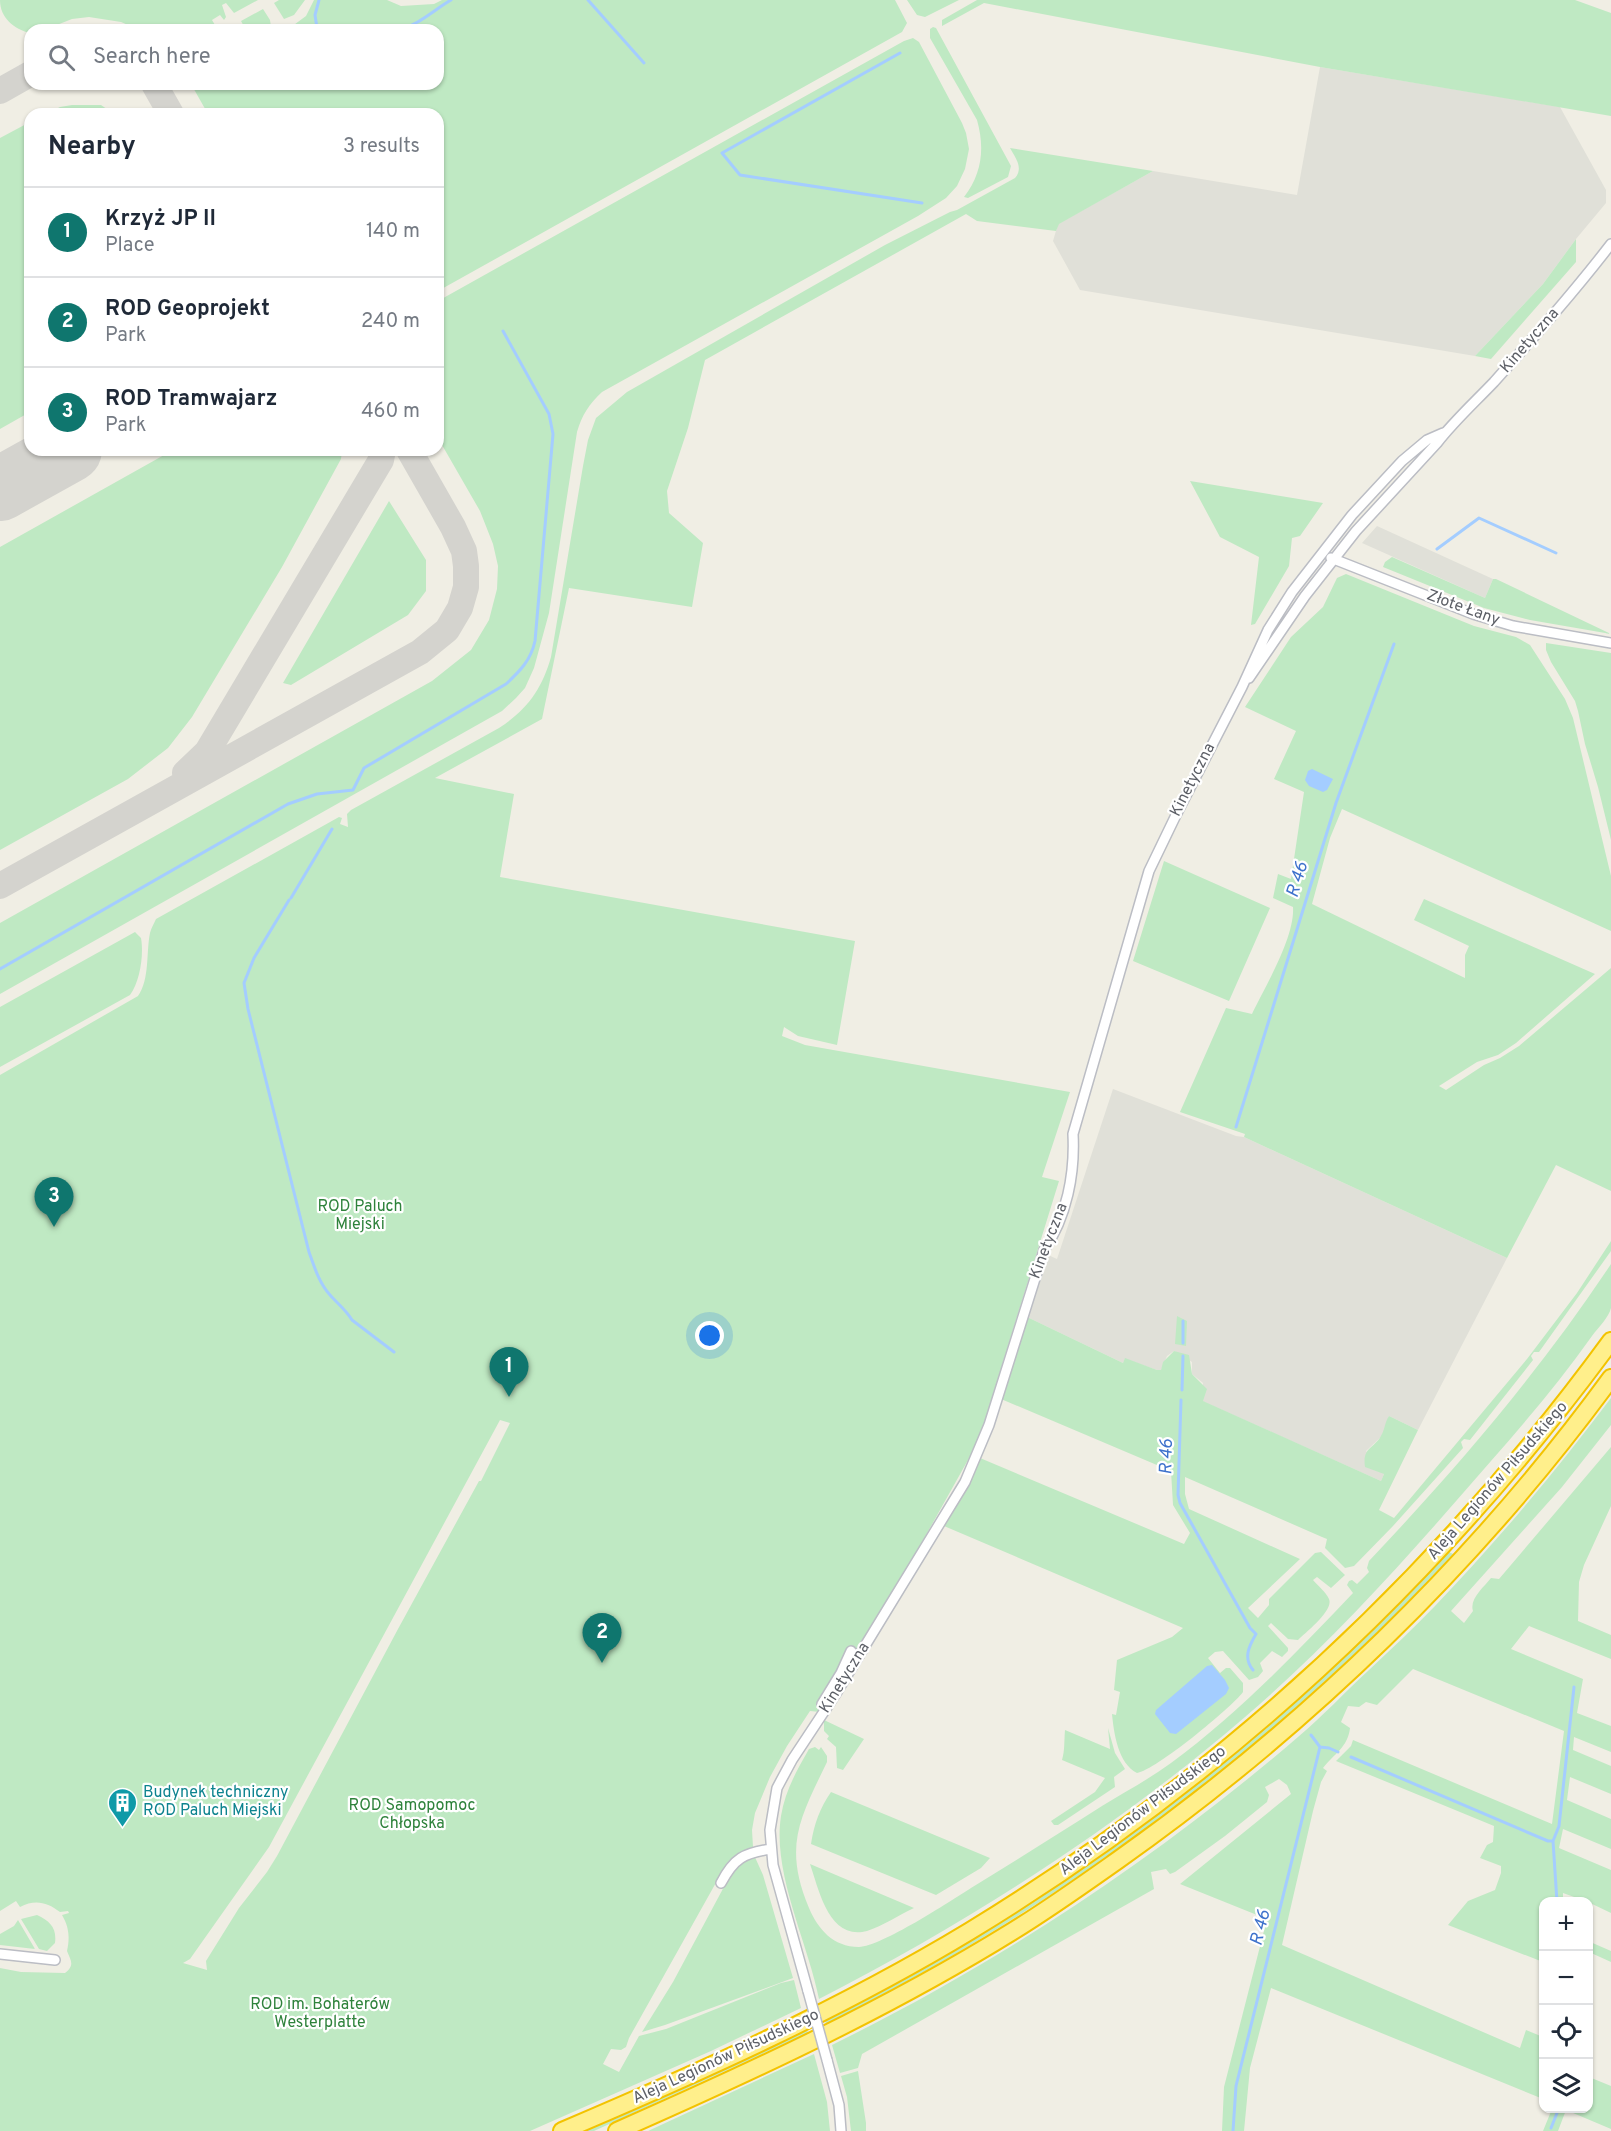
<!DOCTYPE html>
<meta charset="utf-8">
<style>
body{margin:0;font-family:Overpass,sans-serif;background:#f2f2f3;color:#1f2937}
.controls{position:absolute;right:18px;bottom:18px;display:grid;overflow:hidden;border-radius:12px;box-shadow:0 2px 4px #0004}
.controls button{width:54px;height:54px;display:grid;place-items:center;padding:0;border:0;border-bottom:2px solid #e0e1e3;background:#fff;color:#1f2937;font:30px sans-serif}
.you{position:absolute;left:710px;top:1336px;width:21px;height:21px;margin:-15px;border:4px solid #fff;border-radius:50%;background:#1a73e8;box-shadow:0 0 0 9px #1a73e833}
.badge{display:grid;place-items:center;width:39px;height:39px;border-radius:50%;background:#0f766e;color:#fff;font-size:20px;font-weight:700}
.pin{position:absolute;translate:-50% -50px;filter:drop-shadow(0 2px 3px #0008)}
.pin::after{content:'';position:absolute;top:32px;width:21px;height:18px;background:inherit;clip-path:polygon(0 0,100% 0,50% 100%)}
.list{margin:0;padding:0;list-style:none}
h2{display:flex;justify-content:space-between;align-items:center;height:78px;margin:0;padding:0 24px;font-size:26px}
h2 small{font-size:20px;font-weight:400;color:#747a83}
.list li{display:grid;grid-template-columns:39px 1fr auto;gap:18px;align-items:center;box-sizing:border-box;height:90px;padding:0 24px;border-top:2px solid #e0e1e3}
.list b{display:block;font-size:22px;white-space:nowrap}
.list p{margin:0;font-size:20px;white-space:nowrap;color:#747a83}
.list em{font-size:20px;font-style:normal;color:#747a83}
.icon{flex:none;width:33px;height:33px;fill:none;stroke:currentColor;stroke-width:2;stroke-linecap:round;stroke-linejoin:round}
.map{position:relative;flex:none;width:1611px;height:2131px;overflow:hidden}
.search{position:absolute;background:#fff;box-shadow:0 2px 4px #0004;left:24px;top:24px;width:420px;height:66px;display:flex;align-items:center;gap:15px;box-sizing:border-box;padding:0 21px;border-radius:18px;color:#747a83;font-size:22px}
.panel{position:absolute;background:#fff;box-shadow:0 2px 4px #0004;left:24px;top:108px;width:420px;height:348px;border-radius:18px}
.map>svg:first-child{display:block}
.industrial{fill:#e0e0d8}
.green{fill:#bfe9c3;fill-rule:evenodd}
.water{fill:#a4cdff}
.lines{fill:none;stroke-linecap:round;stroke-linejoin:round}
.stream{stroke:#a4cdff;stroke-width:3}
.taxiway{stroke:#d4d3ce;stroke-width:26}
.runway{stroke:#d4d3ce;stroke-width:64}
.street-casing{stroke:#bbbdc4;stroke-width:12}
.highway-casing{stroke:#f3c300;stroke-width:20}
.street{stroke:#fff;stroke-width:9}
.highway{stroke:#ffef8b;stroke-width:16}
.street-bridge-casing{stroke:#bbbdc4;stroke-width:12;stroke-linecap:butt}
.street-bridge{stroke:#fff;stroke-width:9}
.labels{text-anchor:middle;dominant-baseline:central;stroke-width:4.5;stroke-linejoin:round;paint-order:stroke}
.street-label{font-size:16px;fill:#5c5f66;stroke:#fff}
.park-label{font-size:16px;fill:#2e823b;stroke:#fff}
.culture-label{font-size:16px;fill:#0d838f;stroke:#fff;text-anchor:start}
.water-label{font-size:18px;font-style:italic;fill:#3e72cc;stroke:#fff}
</style>
<div class="map">
<svg width="1611" height="2131" viewBox="0 0 1611 2131">
<rect width="100%" height="100%" fill="#f0eee4"/>
<path class="industrial" d="M1320 67 1560 107 1606 190V203L1576 239 1543 284 1475 356 1080 290 1053 241 1058 224 1153 171 1297 195Z
M1377 526 1493 579 1485 598 1362 543Z
M1113 1089 1236 1136 1244 1137 1507 1258 1418 1430 1389 1416 1382 1436 1366 1451 1384 1474 1381 1481 1202 1401 1203 1383 1192 1374V1362L1178 1353 1174 1351 1167 1356 1161 1370H1157L1125 1359 1123 1363 1025 1316 1046 1254 1057 1259Z"/>
<path class="green" d="M0 0H258L234 13 226 3 222 5 226 17 224 20 220 15 212 20 218 30H140L121 22 89 17 72 19 44 30H30V33C14 29 0 18 0 0Z
M279 0H305L294 15 284 19 274 3Z
M314 0H387L401 6 434 4 442 0H895L907 23 902 32 438 291V114H208L191 84H438V30H287L306 16Z
M907 0H959L925 17 917 15Z
M977 0H1575L1611 13V116L1320 67 984 3 942 26V20Z
M263 9 270 20 271 27 266 30H246L241 21Z
M933 27 936 28 1011 166 1008 177 968 198 964 197C982 174 985 148 977 120L930 38V29Z
M913 38 919 42 962 123 966 133 969 149 965 169 957 186 946 198 918 216 602 392C589 404 582 415 577 432L549 613 534 668 525 688 516 698 502 711 0 994V923L432 681 471 650 489 620 497 589 498 566 493 544 480 511 438 438V301L904 41Z
M72 105H101L114 114H46L60 107Z
M30 122V412L0 429V138Z
M1010 148 1153 171 1059 224 1056 231 977 221 966 214 705 360 688 428 667 491 669 513 703 543 692 607 569 588 542 719 435 778 514 794 500 877 855 941 837 1045 798 1036 784 1027 782 1036 805 1045 1070 1092 1042 1177 1059 1181 982 1430 973 1451 893 1594 820 1712 810 1711 787 1746 770 1777 755 1813 752 1830 753 1847 740 1853 727 1863 629 2038 626 2047 621 2050 611 2049 603 2064 619 2072 639 2036 666 2029 781 1983 794 1980 801 2008 711 2051 530 2131H0V1968L21 1972 65 1973C75 1965 71 1961 67 1951 70 1937 69 1927 62 1915L69 1913 68 1911 60 1912C47 1902 35 1899 20 1907L16 1901 0 1911V1075L138 996C150 979 146 952 150 933 151 928 154 924 156 919L339 817 342 818 340 824 348 827 347 814 351 810 499 728C527 710 542 689 551 657L583 466 588 440 596 418 627 392 885 245 950 212 957 210 1015 178C1024 168 1015 157 1010 148ZM500 1420 510 1423 481 1481H479L398 1629 277 1856 267 1872 239 1908 206 1961 207 1970 183 1963 190 1959 269 1847Z
M1576 239V262L1491 359 1475 356 1543 284Z
M173 450H342L341 459 282 567 192 717 168 748 128 779 0 850V547Z
M1190 481 1323 503 1300 536 1292 538 1289 566 1255 624 1251 625 1259 557 1220 537Z
M389 501 426 560V591L408 615 291 685 283 683Z
M1392 557 1485 598 1493 579H1496L1611 634 1530 620 1484 608 1383 567 1385 562Z
M1346 574 1474 626 1516 637 1530 645 1565 699 1573 718 1611 876V931L1342 809 1330 838 1312 904 1465 978V955L1469 946 1414 920 1424 899 1595 974 1516 1043 1498 1055 1477 1062 1439 1086 1446 1090 1484 1065 1500 1058 1519 1046 1611 968V1191L1556 1165 1507 1258 1244 1137 1245 1134 1180 1112 1226 1008 1252 1014C1265 987 1295 937 1293 907L1273 898 1278 874 1291 879 1304 792 1274 779 1296 731 1245 707 1291 637 1323 607 1337 578Z
M1546 643 1611 653V840L1598 787 1585 744 1578 711 1575 701 1551 662 1546 650Z
M1164 861 1270 908 1229 1001 1133 961Z
M135 932 141 938C144 955 140 981 130 995L0 1067V1007Z
M1611 1241V1251L1539 1352H1534L1531 1356 1533 1360 1470 1440 1464 1439 1461 1442 1463 1448 1393 1526 1354 1566 1345 1568 1325 1548 1327 1539 1322 1537 1185 1477V1494L1189 1509 1300 1559 1248 1608 1258 1618 1269 1605V1599L1315 1553 1321 1552 1345 1575 1331 1588 1317 1577 1313 1580C1318 1586 1326 1592 1329 1599 1334 1610 1306 1632 1298 1640L1288 1639 1271 1623 1268 1626 1288 1648V1651L1282 1657 1272 1651 1260 1663 1263 1671 1258 1677 1249 1680 1223 1651 1215 1652 1208 1658 1220 1673 1226 1668H1230L1243 1683V1692C1231 1708 1156 1770 1137 1773 1118 1763 1114 1734 1112 1714L1116 1715 1120 1692 1114 1690 1117 1660 1172 1637 1183 1628 944 1526 980 1458 1184 1544 1190 1533 1173 1505 1171 1471 1001 1399 1025 1316 1123 1363 1125 1358 1157 1370H1161L1163 1362 1174 1351 1189 1355 1192 1374 1207 1389 1203 1401 1381 1481 1384 1474 1365 1467C1362 1446 1375 1449 1382 1434 1385 1428 1385 1422 1389 1416L1418 1430 1379 1510 1394 1518 1527 1359 1577 1293Z
M1611 1264C1611 1276 1611 1298 1611 1308 1609 1317 1598 1328 1592 1336 1561 1380 1526 1421 1491 1461 1413 1551 1335 1640 1245 1717 1115 1829 970 1921 819 1999 808 1943 772 1873 781 1816 785 1791 797 1770 809 1749L815 1747 819 1750 821 1747 827 1756V1762C800 1818 783 1846 809 1908 818 1929 833 1947 859 1947 882 1946 949 1902 971 1888 1015 1861 1058 1834 1102 1806 1125 1792 1149 1779 1171 1763 1238 1714 1296 1653 1353 1593L1347 1585 1349 1581 1352 1580 1357 1584 1369 1572 1367 1568 1369 1561C1457 1468 1540 1371 1611 1264Z
M1177 1316 1187 1321 1186 1346 1175 1344Z
M1611 1398V1425L1562 1487 1451 1611 1464 1623 1473 1611C1469 1599 1484 1587 1491 1578L1499 1579 1611 1447V1506L1584 1565 1579 1582 1578 1621 1611 1635V1659L1529 1626 1511 1649 1583 1679 1577 1713 1611 1726V1752L1574 1737 1573 1750 1611 1766V1794L1570 1777 1567 1800 1611 1819V1849L1563 1829 1559 1848 1611 1870V1913L1588 1902 1563 1893V1901L1544 1902 1543 1962 1448 1925 1468 1901 1495 1890 1501 1873V1866L1480 1858 1487 1845 1493 1842 1494 1826 1336 1761 1351 1746 1353 1740 1552 1824 1564 1731 1413 1669 1377 1705 1366 1702 1359 1707 1348 1706 1341 1722 1350 1728C1348 1747 1334 1754 1323 1768L1327 1771 1321 1782 1313 1811 1282 1945 1520 2048 1526 2030 1543 2037V2099L1271 1988 1250 2068 1244 2131H1222L1224 2087 1267 1919 1180 1884 1291 1794 1287 1785 1279 1779 1265 1787 1269 1795 1267 1802 1225 1836 1175 1872 1170 1874 1166 1869 1151 1872 1154 1889 862 2054 858 2068 840 2073 832 2045C1000 1962 1156 1859 1298 1737 1323 1716 1345 1692 1369 1670 1391 1649 1414 1628 1435 1606 1498 1540 1557 1470 1611 1398Z
M1449 1552 1453 1554C1315 1703 1155 1834 982 1938 931 1969 879 1997 826 2024L825 2021C972 1946 1112 1857 1238 1751 1313 1689 1382 1622 1449 1552Z
M824 1720 864 1739 843 1770 837 1768 836 1747 827 1739 829 1736 824 1731Z
M1108 1728 1115 1753 1125 1769 1114 1777 1115 1787 1058 1825H1054L1051 1821 1095 1792 1105 1778 1062 1760C1065 1750 1064 1741 1065 1730L1110 1749Z
M831 1792 990 1858 981 1868 936 1895 811 1844C814 1824 820 1808 831 1792Z
M754 1855 763 1875 793 1978 665 2025 642 2032 673 1982 733 1870 738 1864Z
M810 1864 914 1908C899 1915 883 1926 867 1931 829 1941 819 1890 810 1864Z
M37 1915C50 1921 57 1928 55 1943L47 1951 39 1949 21 1919Z
M18 1920 35 1949 0 1945V1934L14 1926Z
M1588 1941 1611 1951V1962L1589 1952Z
M807 2029 808 2033 594 2131H584Z
M814 2054 827 2102 830 2131H648Z
M858 2071 866 2123V2131H851L847 2097 841 2076Z
M1589 2077 1611 2086V2129L1566 2110 1558 2131H1543L1552 2109 1588 2108Z"/>
<path class="water" d="M1312 769 1333 779 1327 790 1323 792 1309 786 1305 780 1308 771Z
M1212 1665 1225 1680 1229 1688 1226 1694 1176 1734 1170 1733 1155 1714 1156 1710 1207 1666Z"/>
<g class="lines">
<path class="stream" d="M588 0 644 63
M317 28 315 15 319 0
M301 30C333 23 366 33 398 29 417 27 435 9 451 0
M900 53 722 153 740 175 922 203
M1437 549 1479 518 1556 553
M291 898 332 829
M289 900 254 958 244 983 248 1009 309 1252C314 1266 319 1283 330 1295 338 1304 346 1310 352 1320L394 1352
M0 969 288 804 317 794 353 790 364 768 506 684C520 671 531 660 535 641L553 434 549 414 503 331
M1236 1127 1336 803 1394 644
M1183 1343V1321
M1182 1390 1183 1356
M1181 1400 1178 1495 1180 1503 1250 1628 1256 1634C1249 1646 1243 1658 1253 1670
M1311 1735 1320 1747
M1320 1747 1329 1748 1338 1752
M1351 1757 1548 1841H1553L1557 1902
M1553 1841 1559 1826 1574 1687
M1551 2128 1559 2108
M1233 2131 1236 2086 1320 1747"/>
<path class="taxiway" d="M154 84 171 114
M0 91 30 74
M185 773 207 752 381 460 383 450
M0 886 420 652 447 630 460 608 466 587V566L464 551 453 527 409 450"/>
<path class="runway" d="M0 489 70 450"/>
<defs>
<path id="street" d="M1331 558 1473 614 1513 626 1611 643
M1249 678 1305 596 1356 531 1437 443C1454 421 1475 402 1494 382 1534 337 1574 292 1611 244
M822 1704 841 1673 851 1651
M721 1883C734 1858 744 1853 771 1849
M0 1954 55 1960
M808 1991 773 1865 770 1830 777 1788 792 1760 835 1695 965 1482 989 1425 1044 1250C1067 1217 1075 1173 1073 1134L1149 871 1177 813 1242 687 1268 630 1292 592 1352 515 1402 461 1427 440 1443 433
M827 2060 839 2105 841 2131"/>
<path id="highway" d="M562 2131C701 2072 841 2009 970 1931 1223 1777 1436 1580 1611 1341
M617 2131C753 2071 887 2009 1013 1931 1049 1909 1084 1884 1118 1860 1306 1727 1475 1564 1611 1378"/>
</defs>
<use href="#street" class="street-casing"/>
<use href="#highway" class="highway-casing"/>
<use href="#street" class="street"/>
<use href="#highway" class="highway"/>
<defs>
<path id="street-bridge" d="M808 1991 827 2060"/>
</defs>
<use href="#street-bridge" class="street-bridge-casing"/>
<use href="#street-bridge" class="street-bridge"/>
</g>
<defs>
<symbol id="building-pin" viewBox="-11 -11 22 30"><path d="M0 17L-7.5 6A9.5 9.5 0 1 1 7.5 6Z" fill="#0f9aa8" stroke="#fff"/><path d="M-4-6H4V6H1V3H-1V6H-4ZM-2.5-4.3h1.7v1.8h-1.7ZM.8-4.3h1.7v1.8H.8ZM-2.5-1h1.7V.8h-1.7ZM.8-1h1.7V.8H.8Z" fill="#fff"/></symbol>
</defs>
<g fill-rule="evenodd">
<use href="#building-pin" x="106" y="1786" width="33" height="45"/>
</g>
<g class="labels">
<g class="street-label">
<text transform="translate(1530 341) rotate(-49)">Kinetyczna</text>
<text transform="translate(1463 608) rotate(20)">Złote Łany</text>
<text transform="translate(1193 780) rotate(-63)">Kinetyczna</text>
<text transform="translate(1049 1241) rotate(-69)">Kinetyczna</text>
<text transform="translate(1498 1481) rotate(-49)">Aleja Legionów Piłsudskiego</text>
<text transform="translate(845 1678) rotate(-58)">Kinetyczna</text>
<text transform="translate(1143 1811) rotate(-37)">Aleja Legionów Piłsudskiego</text>
<text transform="translate(726 2057) rotate(-25)">Aleja Legionów Piłsudskiego</text>
</g>
<g class="park-label">
<text x="360" y="1207">ROD Paluch<tspan x="360" dy="18">Miejski</tspan></text>
<text x="412" y="1806">ROD Samopomoc<tspan x="412" dy="18">Chłopska</tspan></text>
<text x="320" y="2005">ROD im. Bohaterów<tspan x="320" dy="18">Westerplatte</tspan></text>
</g>
<g class="culture-label">
<text x="143" y="1793">Budynek techniczny<tspan x="143" dy="18">ROD Paluch Miejski</tspan></text>
</g>
<g class="water-label">
<text transform="translate(1298 880) rotate(-73)">R 46</text>
<text transform="translate(1167 1457) rotate(-89)">R 46</text>
<text transform="translate(1261 1928) rotate(-76)">R 46</text>
</g>
</g>
</svg>
<div class="controls">
<button>+</button>
<button>−</button>
<button><svg class="icon" aria-label="locate" viewBox="0 0 24 24"><circle cx="12" cy="12" r="6"/><path d="M12 2v4M12 18v4M2 12h4M18 12h4"/></svg></button>
<button><svg class="icon" aria-label="layers" viewBox="0 0 24 24"><path d="M12 4l9 5-9 5-9-5zM3 14l9 5 9-5"/></svg></button>
</div>
<div class="you"></div>
<div class="pin badge" style="left:509px;top:1397px">1</div>
<div class="pin badge" style="left:602px;top:1663px">2</div>
<div class="pin badge" style="left:54px;top:1227px">3</div>
<div class="search"><svg class="icon" aria-label="search" viewBox="0 0 24 24"><circle cx="10" cy="10" r="6"/><path d="M15 15l6 6"/></svg>Search here</div>
<section class="panel">
<h2>Nearby<small>3 results</small></h2>
<ul class="list">
<li><span class="badge">1</span><div><b>Krzyż JP II</b><p>Place</p></div><em>140 m</em></li>
<li><span class="badge">2</span><div><b>ROD Geoprojekt</b><p>Park</p></div><em>240 m</em></li>
<li><span class="badge">3</span><div><b>ROD Tramwajarz</b><p>Park</p></div><em>460 m</em></li>
</ul>
</section>
</div>
